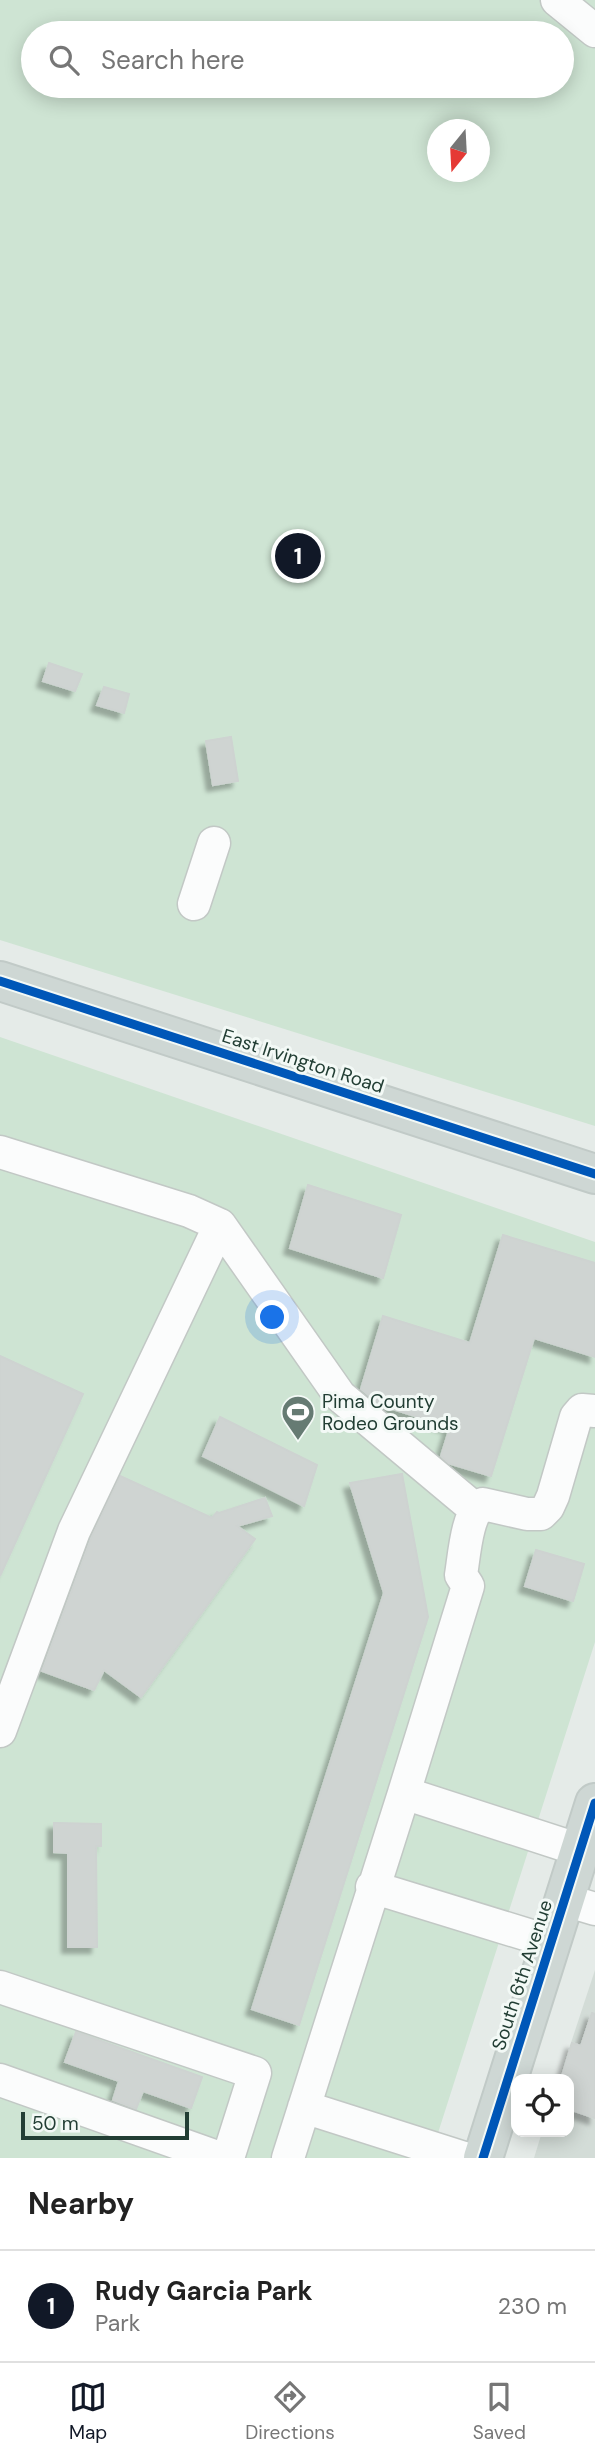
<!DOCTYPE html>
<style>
body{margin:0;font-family:"DM Sans",sans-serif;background:#f6f6f6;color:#222}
.controls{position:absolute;right:21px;bottom:21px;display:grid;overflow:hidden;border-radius:14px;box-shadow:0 4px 18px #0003}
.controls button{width:63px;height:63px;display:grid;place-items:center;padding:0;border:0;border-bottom:2px solid #e0e0e0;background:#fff;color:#222;font:35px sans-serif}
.compass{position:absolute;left:427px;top:119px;width:63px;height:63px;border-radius:50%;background:#fff;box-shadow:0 4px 18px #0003;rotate:198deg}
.scale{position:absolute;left:21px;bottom:18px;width:168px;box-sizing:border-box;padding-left:7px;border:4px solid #223e34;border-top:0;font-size:19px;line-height:24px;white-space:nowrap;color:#223e34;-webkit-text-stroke:5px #f3f9f6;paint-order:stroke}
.you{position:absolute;left:273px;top:1318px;width:24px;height:24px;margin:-18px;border:5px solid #fff;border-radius:50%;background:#1a73e8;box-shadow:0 0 0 10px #1a73e833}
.badge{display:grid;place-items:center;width:46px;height:46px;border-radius:50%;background:#111827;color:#fff;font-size:23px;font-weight:700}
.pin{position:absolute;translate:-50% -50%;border:4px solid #fff;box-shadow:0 2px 7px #0006}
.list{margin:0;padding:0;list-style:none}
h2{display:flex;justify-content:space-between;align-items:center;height:91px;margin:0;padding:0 28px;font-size:30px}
h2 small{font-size:23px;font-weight:400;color:#767676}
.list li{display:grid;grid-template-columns:46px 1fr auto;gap:21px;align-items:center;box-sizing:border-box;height:112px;padding:0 28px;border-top:2px solid #e0e0e0}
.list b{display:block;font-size:26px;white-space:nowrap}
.list p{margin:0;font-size:23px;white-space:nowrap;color:#767676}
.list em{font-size:23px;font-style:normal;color:#767676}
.icon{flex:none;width:38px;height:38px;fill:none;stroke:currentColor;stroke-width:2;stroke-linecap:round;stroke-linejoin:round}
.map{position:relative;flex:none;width:595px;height:2158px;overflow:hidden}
.search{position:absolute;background:#fff;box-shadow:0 4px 18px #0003;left:21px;right:21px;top:21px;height:77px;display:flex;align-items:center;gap:18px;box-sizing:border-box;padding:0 24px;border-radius:38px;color:#767676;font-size:26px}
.sheet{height:203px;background:#fff}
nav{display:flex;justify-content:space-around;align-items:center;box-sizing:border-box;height:98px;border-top:2px solid #e0e0e0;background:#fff;font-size:19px;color:#767676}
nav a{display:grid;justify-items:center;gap:4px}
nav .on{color:#111827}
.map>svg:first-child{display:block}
.built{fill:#d3dcd7}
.green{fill:#cee4d3;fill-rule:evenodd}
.building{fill:#cfd4d2;stroke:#ced3d1;stroke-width:2;filter:url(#shadow)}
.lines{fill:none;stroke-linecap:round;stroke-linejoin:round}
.minor-casing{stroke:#c2c8c5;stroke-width:35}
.major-casing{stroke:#c1cac7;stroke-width:42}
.minor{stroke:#fbfcfc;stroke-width:32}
.major{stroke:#ced7d4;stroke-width:38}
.cycleway-casing{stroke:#f3f9f6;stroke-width:13}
.cycleway{stroke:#0057b8;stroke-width:9}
.labels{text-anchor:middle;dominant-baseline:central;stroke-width:6;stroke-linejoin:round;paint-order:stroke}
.street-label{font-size:19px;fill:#223e34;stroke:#f3f9f6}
.poi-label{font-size:19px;fill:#223e34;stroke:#f3f9f6;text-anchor:start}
</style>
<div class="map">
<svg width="595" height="2158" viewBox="0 0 595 2158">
<defs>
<filter id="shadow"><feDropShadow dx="-6" dy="6" stdDeviation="2" flood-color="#0004"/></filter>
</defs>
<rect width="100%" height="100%" fill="#e5ebe8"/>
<path class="built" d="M595 1970V2158H534L542 2132H569V2079H559Z"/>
<path class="green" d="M0 0H595V1126L0 940ZM33 33H562V86H33ZM438 130H480V172H438Z
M0 1037 595 1242V1642L430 2158H0Z"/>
<path class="building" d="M49 663 82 674 75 691 43 681Z
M104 687 129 694 124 713 97 705Z
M231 737 238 781 213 785 206 741Z
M308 1185 401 1215 383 1278 290 1248Z
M503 1235 595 1263V1357L534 1338 491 1476 448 1463 441 1456 450 1427 380 1405 361 1389 383 1316 470 1343Z
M0 1356 83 1394 0 1576Z
M220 1417 317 1465 304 1506 203 1456Z
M402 1474 428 1617 299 2025 252 2009 384 1593 350 1483Z
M120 1476 212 1518 217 1512 219 1513 265 1498 272 1516 237 1526 255 1539 141 1697 104 1670 94 1690 42 1671 91 1538Z
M536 1550 584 1564 573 1601 525 1586Z
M54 1823 101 1824V1846H96L97 1947H68V1853L54 1852Z
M592 2013 595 2014V2118L569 2109V2079H561L572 2043 581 2046Z
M76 2032 202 2077 191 2108 143 2091 136 2109 113 2100 119 2081 65 2062Z"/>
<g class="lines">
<defs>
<path id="minor" d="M557 0 595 31
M194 904 214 843
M0 1152 189 1211 220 1225 74 1531 0 1731
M220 1225 340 1396 475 1509
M404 1793 468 1586 461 1575C464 1557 467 1511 483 1504L527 1514H541L548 1507 553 1496 576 1417 582 1410 595 1411
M372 1887 551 1942
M565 1900 595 1909
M0 1987 255 2073 228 2158
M0 2080 220 2158
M304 2107 464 2158
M288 2158 404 1793 580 1850"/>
<path id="major" d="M0 981 595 1174
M483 2158 595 1803"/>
</defs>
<use href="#minor" class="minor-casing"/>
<use href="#major" class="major-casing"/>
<use href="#minor" class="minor"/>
<use href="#major" class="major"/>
<defs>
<path id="cycleway" d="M0 981 595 1174
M483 2158 595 1803"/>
</defs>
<use href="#cycleway" class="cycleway-casing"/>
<use href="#cycleway" class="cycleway"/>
</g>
<defs>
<symbol id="stadium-pin" viewBox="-11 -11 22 30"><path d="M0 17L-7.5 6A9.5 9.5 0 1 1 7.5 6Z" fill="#667b73" stroke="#f3f9f6"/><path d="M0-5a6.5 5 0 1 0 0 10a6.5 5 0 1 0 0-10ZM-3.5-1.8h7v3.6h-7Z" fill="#fff"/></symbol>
</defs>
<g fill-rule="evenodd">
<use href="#stadium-pin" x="279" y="1393" width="38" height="52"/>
</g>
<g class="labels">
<g class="street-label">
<text transform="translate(303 1061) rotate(18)">East Irvington Road</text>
<text transform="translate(522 1975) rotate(-72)">South 6th Avenue</text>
</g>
<g class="poi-label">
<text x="322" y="1401">Pima County<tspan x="322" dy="22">Rodeo Grounds</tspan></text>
</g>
</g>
</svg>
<div class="controls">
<button><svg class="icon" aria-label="locate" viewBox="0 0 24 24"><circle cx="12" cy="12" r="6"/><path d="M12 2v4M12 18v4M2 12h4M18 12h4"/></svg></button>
</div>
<svg class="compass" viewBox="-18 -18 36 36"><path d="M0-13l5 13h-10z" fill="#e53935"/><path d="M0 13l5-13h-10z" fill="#767676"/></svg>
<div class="scale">50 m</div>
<div class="you"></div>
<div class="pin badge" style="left:298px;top:556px">1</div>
<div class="search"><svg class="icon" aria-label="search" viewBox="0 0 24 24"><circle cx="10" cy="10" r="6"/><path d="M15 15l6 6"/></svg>Search here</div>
</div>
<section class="sheet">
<h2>Nearby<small></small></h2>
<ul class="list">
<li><span class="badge">1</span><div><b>Rudy Garcia Park</b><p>Park</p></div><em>230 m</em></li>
</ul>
</section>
<nav>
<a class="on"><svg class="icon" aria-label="map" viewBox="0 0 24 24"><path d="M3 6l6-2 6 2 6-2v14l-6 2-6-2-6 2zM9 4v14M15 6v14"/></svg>Map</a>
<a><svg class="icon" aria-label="directions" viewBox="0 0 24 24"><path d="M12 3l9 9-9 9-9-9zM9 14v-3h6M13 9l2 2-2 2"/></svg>Directions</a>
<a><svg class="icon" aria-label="saved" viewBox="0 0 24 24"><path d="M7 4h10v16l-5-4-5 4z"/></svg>Saved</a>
</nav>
